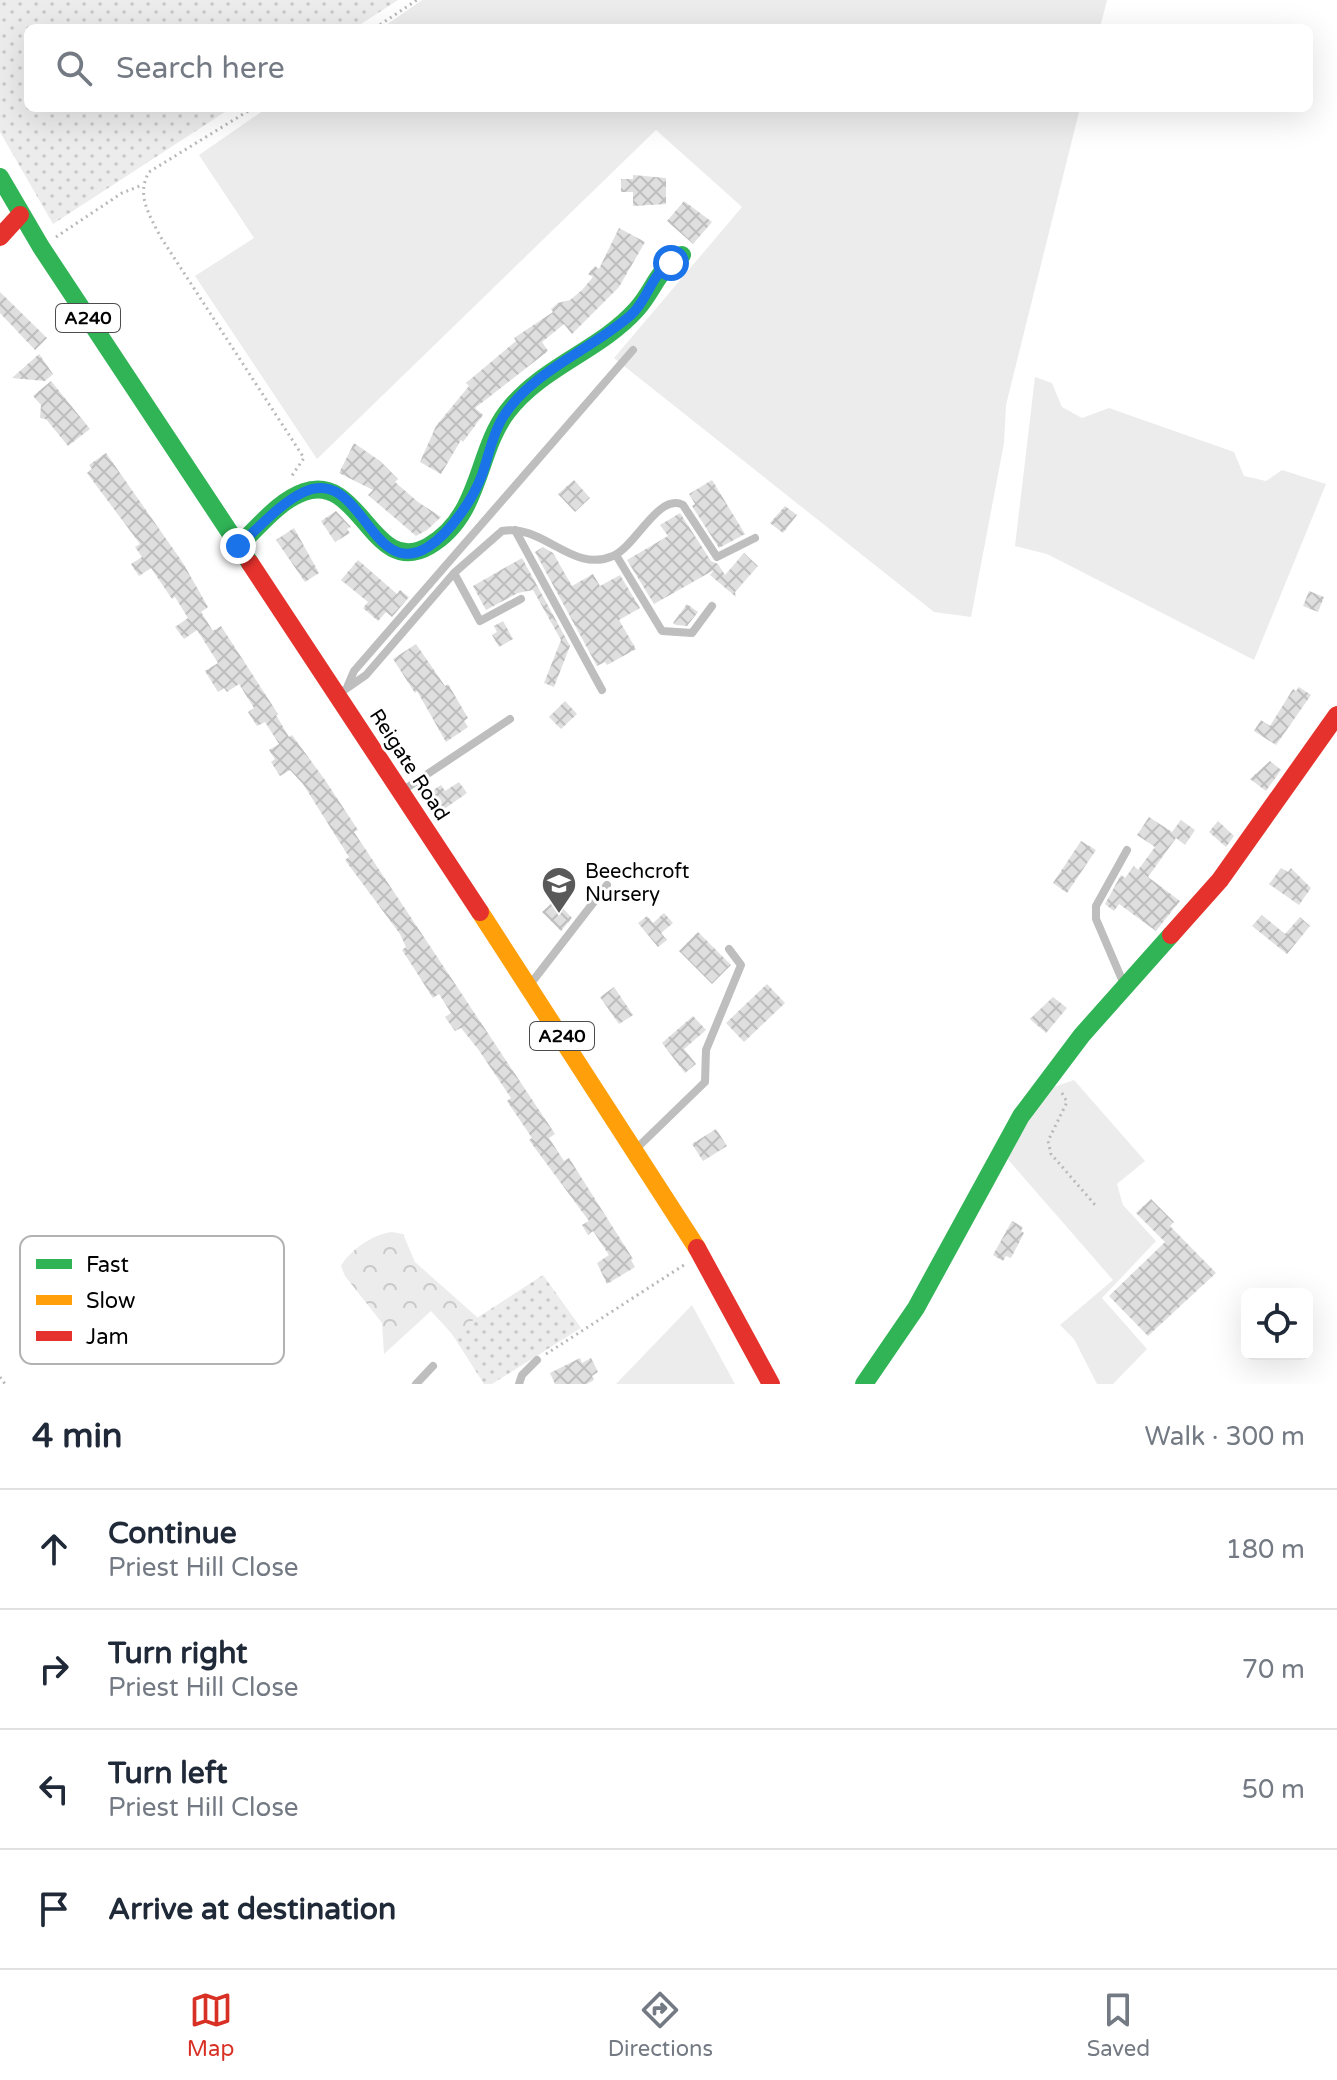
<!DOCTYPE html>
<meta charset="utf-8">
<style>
body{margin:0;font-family:"Varela Round",sans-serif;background:#f6f6f7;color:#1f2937}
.controls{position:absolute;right:24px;bottom:24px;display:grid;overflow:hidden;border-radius:12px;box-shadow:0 8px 32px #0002}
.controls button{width:72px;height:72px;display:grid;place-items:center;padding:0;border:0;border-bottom:2px solid #e0e1e3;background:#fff;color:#1f2937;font:40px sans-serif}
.stop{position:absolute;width:24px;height:24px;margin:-18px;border:6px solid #1a73e8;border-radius:50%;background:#fff}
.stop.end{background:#1a73e8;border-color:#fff;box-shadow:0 2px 8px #0008}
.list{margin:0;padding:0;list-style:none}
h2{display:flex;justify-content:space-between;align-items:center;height:104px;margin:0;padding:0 32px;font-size:34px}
h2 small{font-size:26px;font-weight:400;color:#747a83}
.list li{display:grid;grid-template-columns:52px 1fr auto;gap:24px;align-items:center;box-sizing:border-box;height:120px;padding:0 32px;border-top:2px solid #e0e1e3}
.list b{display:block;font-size:30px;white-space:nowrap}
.list p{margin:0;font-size:26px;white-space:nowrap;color:#747a83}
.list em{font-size:26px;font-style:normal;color:#747a83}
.icon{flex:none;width:44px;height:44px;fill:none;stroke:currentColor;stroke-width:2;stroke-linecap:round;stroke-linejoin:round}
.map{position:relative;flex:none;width:1337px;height:1384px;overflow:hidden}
.search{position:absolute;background:#fff;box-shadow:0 8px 32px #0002;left:24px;right:24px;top:24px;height:88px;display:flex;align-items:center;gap:20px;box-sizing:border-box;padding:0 28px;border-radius:12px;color:#747a83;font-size:30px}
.sheet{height:584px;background:#fff}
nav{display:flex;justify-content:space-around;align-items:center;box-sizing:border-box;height:112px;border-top:2px solid #e0e1e3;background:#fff;font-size:22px;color:#747a83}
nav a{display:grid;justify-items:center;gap:4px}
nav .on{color:#d93025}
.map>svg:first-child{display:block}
.grass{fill:#ececec}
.forest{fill:url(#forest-crowns)}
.park{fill:url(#park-dots)}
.building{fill:url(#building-cross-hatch)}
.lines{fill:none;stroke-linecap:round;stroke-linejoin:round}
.path{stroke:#b9b9b9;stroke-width:3;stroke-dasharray:2 4;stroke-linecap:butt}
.lane{stroke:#bebebe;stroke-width:8}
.fast{stroke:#30b455;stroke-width:18}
.slow{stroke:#ff9f0a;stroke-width:18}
.jam{stroke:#e5322d;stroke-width:18}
.route{stroke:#1a73e8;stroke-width:10}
.labels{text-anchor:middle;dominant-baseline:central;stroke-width:6;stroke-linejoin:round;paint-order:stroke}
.shield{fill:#fff;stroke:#4c4c4c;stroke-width:2}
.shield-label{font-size:18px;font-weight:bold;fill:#000}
.street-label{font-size:20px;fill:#000;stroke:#fff}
.poi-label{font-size:20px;fill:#000;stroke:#fff;text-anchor:start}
.key{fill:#fff;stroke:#b2b2b2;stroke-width:2}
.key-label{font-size:22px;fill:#000}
</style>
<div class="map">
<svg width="1337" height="1384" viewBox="0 0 1337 1384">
<defs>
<pattern id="forest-crowns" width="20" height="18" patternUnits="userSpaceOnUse" patternTransform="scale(2)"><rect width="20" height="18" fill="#ececec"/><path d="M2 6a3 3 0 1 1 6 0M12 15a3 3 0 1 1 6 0" fill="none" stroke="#c9c9c9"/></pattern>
<pattern id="park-dots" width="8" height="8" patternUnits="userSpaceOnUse" patternTransform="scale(2)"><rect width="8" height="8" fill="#ececec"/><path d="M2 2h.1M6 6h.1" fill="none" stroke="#c9c9c9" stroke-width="1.8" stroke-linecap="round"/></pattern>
<pattern id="building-cross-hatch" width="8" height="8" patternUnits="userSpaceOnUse" patternTransform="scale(2)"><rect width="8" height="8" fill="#dfdfdf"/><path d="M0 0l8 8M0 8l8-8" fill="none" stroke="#bebebe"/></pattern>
</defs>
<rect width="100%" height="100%" fill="#fff"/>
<path class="grass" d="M422 0H1107L1100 28H382Z
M267 108H1080L1006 405 1004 443 971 617 934 612 614 358 742 207 656 130 317 459 195 276 254 238 199 155Z
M1035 377 1052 383 1062 407 1082 418 1109 408 1234 452 1244 476 1266 481 1282 470 1326 484 1254 660 1047 554 1015 546Z
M1074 1080 1145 1161 1117 1184 1123 1205 1156 1241 1102 1298 1147 1349 1113 1384H1097L1074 1339 1060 1325 1113 1280 1004 1155 1051 1088Z
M692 1305 735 1384H616Z"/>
<path class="forest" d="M392 1232 403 1234 415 1262 478 1318 452 1334 431 1311 384 1354 382 1323 345 1276 341 1266C350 1250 373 1234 392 1232Z"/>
<path class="park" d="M0 0H398L355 28H28V108H231L53 224 0 132Z
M543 1275 581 1328 492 1384H484L452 1334Z"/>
<path class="building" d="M633 175 666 178V204L633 206V192H621V179H633Z
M684 201 712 222 693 244 667 221Z
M619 228 645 242 619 287 572 334 564 324 542 342 548 351 475 408 483 415 463 442 461 440 441 474 420 462 436 426 469 386 466 383 516 341 514 338 553 312 551 309 558 303 570 300 582 290 593 277 588 274 595 266 599 269Z
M0 292 47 338 35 350 0 313Z
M39 354 53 374 45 381 12 378Z
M51 381 90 429 68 446 46 419 40 418 41 405 33 396Z
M354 443 380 461 398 479 395 482 418 502 441 517 427 530 416 536 368 495 373 490 339 473Z
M106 453 183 563 208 607 201 612 213 631 221 626 278 714 276 715 289 737 292 735 325 780 358 830 354 832 555 1134 549 1138 564 1161 569 1158 633 1259 631 1260 635 1267 607 1284 597 1263 609 1255 593 1231 588 1235 582 1225 589 1221 529 1140 532 1138 507 1101 511 1098 478 1049 461 1028 455 1031 445 1017 451 1013 439 994 433 998 415 970 402 950 406 947 400 934 345 860 349 857 303 784 290 770 280 776 271 762 275 759 269 750 279 744 265 722 257 726 248 712 254 708 239 684 227 692 224 688 218 692 205 671 218 663 197 630 184 639 175 627 188 618 175 597 172 599 151 568 139 576 131 564 142 557 135 547 140 544 87 473 92 469 89 465Z
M574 480 590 498 575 512 558 494Z
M712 480 745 534 719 548 692 506 695 504 689 494Z
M785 506 797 515 783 533 770 523Z
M336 511 351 527 347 529 350 533 335 542 321 521Z
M680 513 711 561 718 564 725 575 744 553 758 566 735 592 736 597 710 575 714 570 654 604 627 560 668 536 660 525Z
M294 528 319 573 305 582 276 540Z
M543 547 553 553 572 586 593 574 600 586 620 575 640 608 619 620 636 649 607 665 605 662 597 666 535 552Z
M522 558 570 646 554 687 544 683 561 640 533 590 518 593 486 610 473 586Z
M358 560 397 594 400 590 409 597 392 617 386 612 378 621 363 608 368 602 341 580Z
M1309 591 1324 597 1318 612 1303 606Z
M687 604 698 612 687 626 676 625 673 623Z
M503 621 513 639 499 647 492 635 497 632 494 626Z
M416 644 445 686 448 684 468 718 464 721 468 727 446 742 417 691 415 693 393 659Z
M1299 687 1311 695 1276 745 1254 731 1261 720 1270 726 1293 689 1296 691Z
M565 701 577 714 561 729 549 717Z
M1270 761 1281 770 1266 791 1250 779Z
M459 782 467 793 437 814 424 796 441 785 445 791Z
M1149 817 1172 832 1181 820 1195 830 1185 845 1176 838 1148 877 1180 901 1156 931 1119 904 1114 911 1105 904 1121 875 1125 878 1134 866 1138 870 1155 847 1137 835Z
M1218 821 1234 836 1226 847 1209 832Z
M1081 841 1096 850 1067 893 1053 883Z
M1281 868 1288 872 1291 868 1311 888 1299 905 1269 884Z
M555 900 572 918 561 931 542 912Z
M664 913 673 923 661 933 667 940 658 947 638 923 647 916 653 923Z
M1262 915 1285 934 1300 917 1310 926 1287 954 1252 926Z
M698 932 731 965 712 984 679 951Z
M767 984 785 1003 744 1042 726 1023Z
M614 987 633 1015 619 1024 600 997Z
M1053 997 1067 1008 1046 1033 1030 1019Z
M693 1016 706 1030 684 1049 696 1064 685 1073 662 1043Z
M716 1129 727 1146 703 1161 692 1144Z
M1151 1199 1174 1222 1170 1226 1216 1273 1148 1336 1109 1296 1165 1242 1136 1213Z
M1012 1221 1023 1227 1021 1231 1024 1233 1011 1258 1006 1256 1003 1261 993 1255Z
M580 1358 582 1363 591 1358 598 1372 592 1376 594 1380 587 1384H555L550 1373Z"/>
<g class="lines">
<path class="path" d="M375 28 417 0
M253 108 149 172C136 195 149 214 160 236L304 458 291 477
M56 237 122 193 142 185
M1062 1093 1067 1102 1048 1141 1051 1154 1096 1206
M546 1354 684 1265
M0 1377 5 1384"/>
<path class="lane" d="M515 530 602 690
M616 555 662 631 692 633 712 606
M454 573 480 621 521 599
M348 685 354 671 633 350
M343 691 366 675 454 573 502 531C543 523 572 574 613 556 636 546 659 492 683 505L717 557 755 538
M405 789 510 719
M532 982 607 885
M1123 982 1096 919V906L1127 850
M638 1147 705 1082 706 1050 741 965 729 949
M416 1384 433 1366
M519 1384 522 1375 537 1360"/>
<path class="fast" d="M0 177 41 247 250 563
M238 546C258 528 278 501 304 492 361 472 372 579 429 546 481 516 476 453 507 412 541 367 599 351 636 310 655 289 655 272 682 255
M864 1384 916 1308 1021 1116 1082 1035 1171 935"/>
<path class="slow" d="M480 912 697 1248"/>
<path class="jam" d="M0 237 20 215
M250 563 480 912
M1171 935 1220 880 1337 715
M697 1248 771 1384"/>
</g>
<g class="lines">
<path class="route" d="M238 546C258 529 280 503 304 492 362 465 371 583 428 547 450 533 473 499 482 475 489 455 492 435 503 417 532 371 591 350 631 315 648 300 651 274 671 263"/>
</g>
<defs>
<symbol id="school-pin" viewBox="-11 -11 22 30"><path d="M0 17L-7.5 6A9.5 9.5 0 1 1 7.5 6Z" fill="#595959" stroke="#fff"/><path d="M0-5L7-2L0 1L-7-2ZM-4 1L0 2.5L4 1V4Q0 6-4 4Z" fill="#fff"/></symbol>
</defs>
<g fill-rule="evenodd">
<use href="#school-pin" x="539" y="864" width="40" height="54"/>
</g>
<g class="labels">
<g class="shield">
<rect x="56" y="304" width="64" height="28" rx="6"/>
<rect x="530" y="1022" width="64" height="28" rx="6"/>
</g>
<g class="shield-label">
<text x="88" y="318">A240</text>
<text x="562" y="1036">A240</text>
</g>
<g class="street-label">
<text transform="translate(409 765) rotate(57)">Reigate Road</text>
</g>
<g class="poi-label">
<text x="585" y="872">Beechcroft<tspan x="585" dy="23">Nursery</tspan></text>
</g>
</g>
<rect x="20" y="1236" width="264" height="128" rx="12" class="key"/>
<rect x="36" y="1259" width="36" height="10" fill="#30b455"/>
<rect x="36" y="1295" width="36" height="10" fill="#ff9f0a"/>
<rect x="36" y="1331" width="36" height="10" fill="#e5322d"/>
<g class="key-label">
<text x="86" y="1272">Fast</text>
<text x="86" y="1308">Slow</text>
<text x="86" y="1344">Jam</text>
</g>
</svg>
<div class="controls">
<button><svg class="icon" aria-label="locate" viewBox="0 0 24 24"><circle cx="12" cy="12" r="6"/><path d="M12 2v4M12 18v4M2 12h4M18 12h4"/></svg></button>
</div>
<div class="stop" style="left:671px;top:263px"></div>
<div class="stop end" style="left:238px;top:546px"></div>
<div class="search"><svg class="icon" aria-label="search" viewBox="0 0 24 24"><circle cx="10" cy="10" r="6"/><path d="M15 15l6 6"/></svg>Search here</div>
</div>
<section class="sheet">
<h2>4 min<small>Walk · 300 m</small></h2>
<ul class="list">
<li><svg class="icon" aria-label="ahead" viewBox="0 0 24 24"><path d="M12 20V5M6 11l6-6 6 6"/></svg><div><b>Continue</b><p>Priest Hill Close</p></div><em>180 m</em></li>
<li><svg class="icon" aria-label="right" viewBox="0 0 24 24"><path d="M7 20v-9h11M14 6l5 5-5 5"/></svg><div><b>Turn right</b><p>Priest Hill Close</p></div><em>70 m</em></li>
<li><svg class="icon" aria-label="left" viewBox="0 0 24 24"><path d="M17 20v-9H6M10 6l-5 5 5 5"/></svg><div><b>Turn left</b><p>Priest Hill Close</p></div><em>50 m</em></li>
<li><svg class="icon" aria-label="arrive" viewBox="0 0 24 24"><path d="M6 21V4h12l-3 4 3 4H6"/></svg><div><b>Arrive at destination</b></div></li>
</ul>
</section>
<nav>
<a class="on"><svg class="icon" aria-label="map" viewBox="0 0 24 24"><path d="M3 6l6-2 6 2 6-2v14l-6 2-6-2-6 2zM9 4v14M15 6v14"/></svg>Map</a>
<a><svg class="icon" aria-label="directions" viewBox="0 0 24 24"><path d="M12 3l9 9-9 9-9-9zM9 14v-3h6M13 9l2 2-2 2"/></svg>Directions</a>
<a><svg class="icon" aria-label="saved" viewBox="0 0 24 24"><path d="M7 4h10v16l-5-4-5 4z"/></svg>Saved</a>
</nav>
